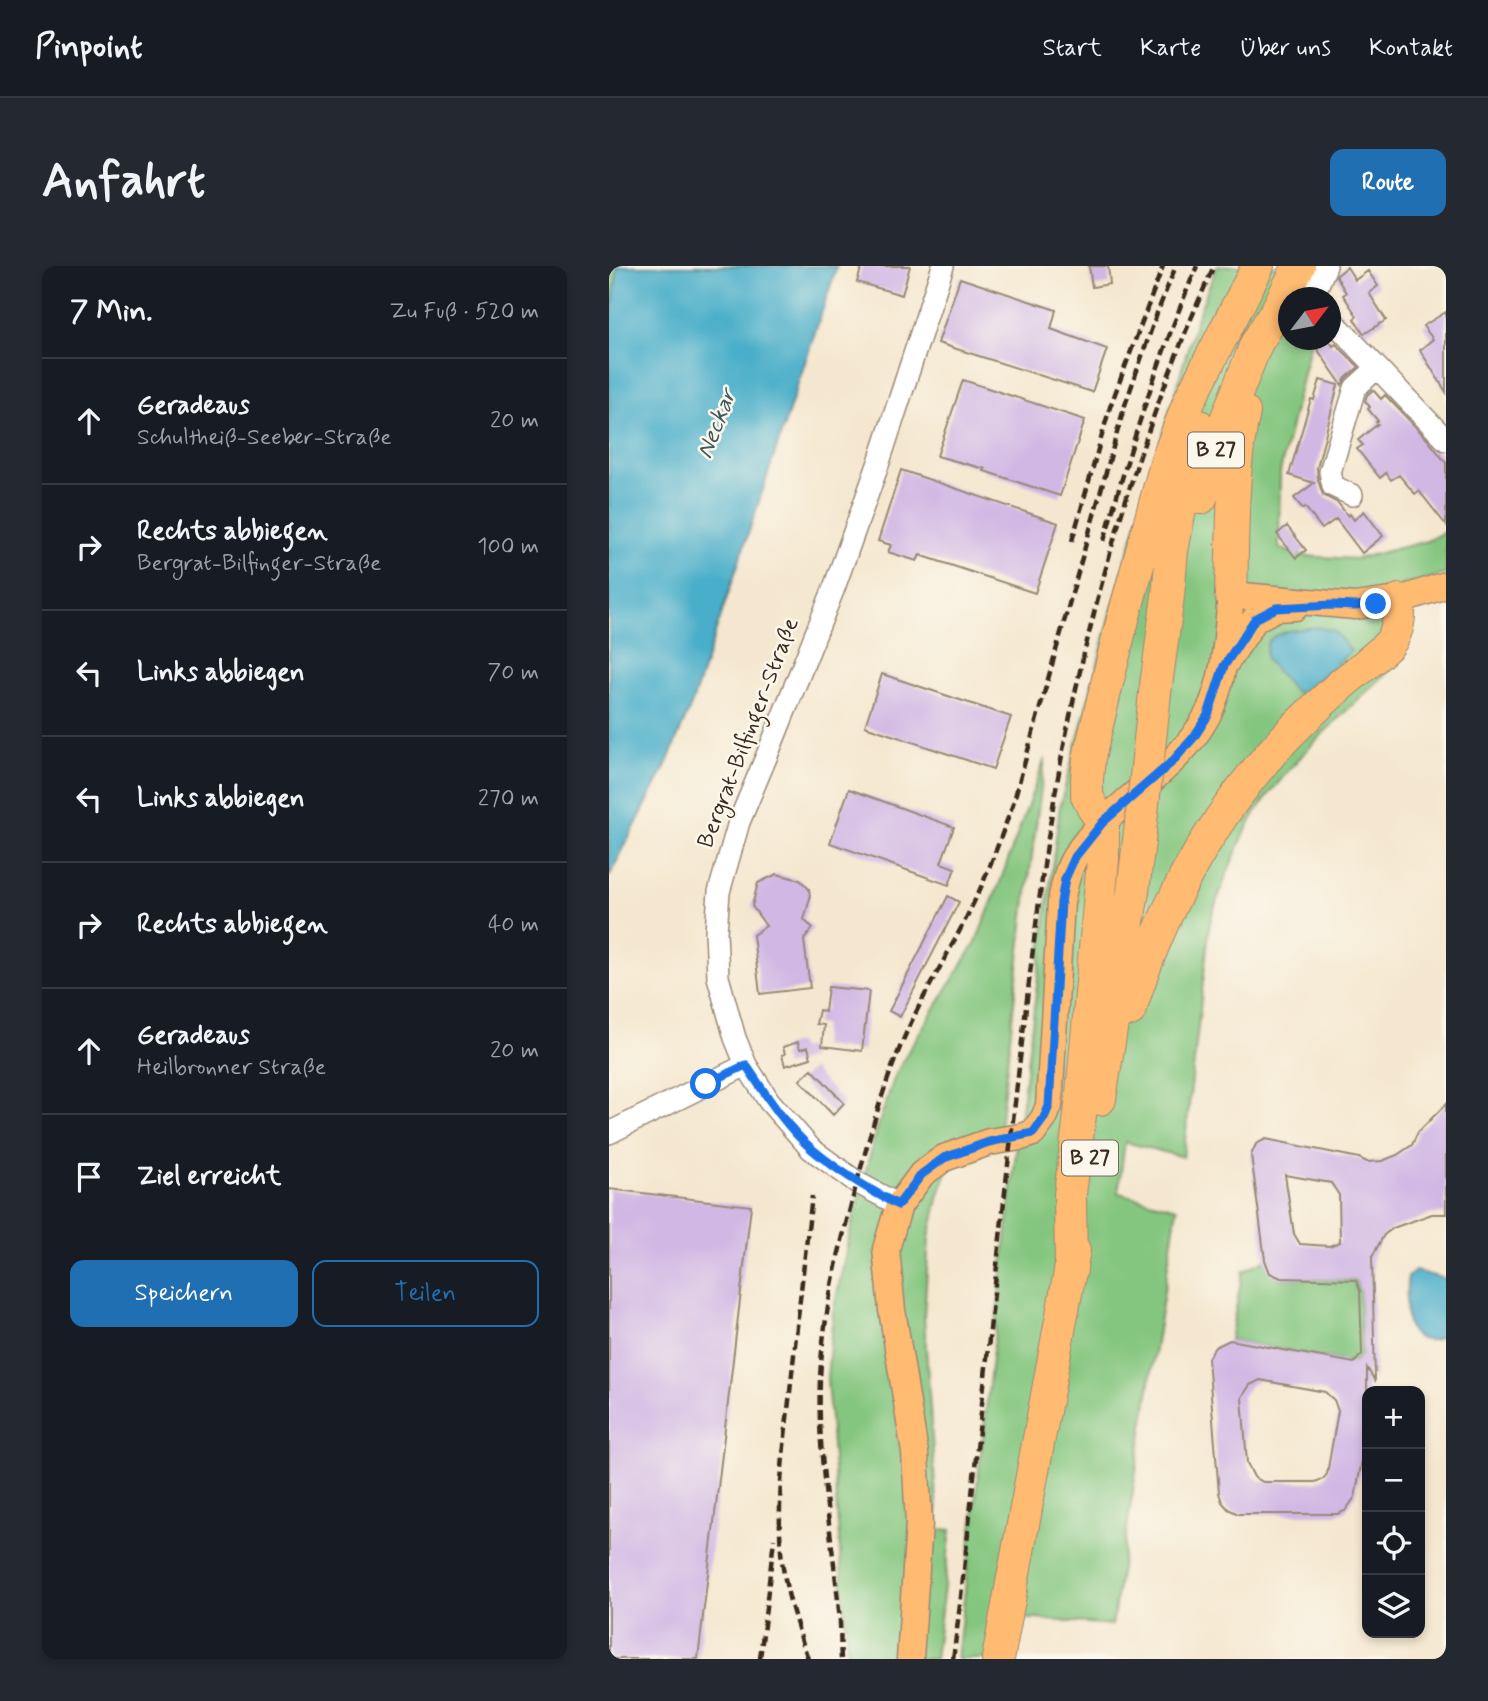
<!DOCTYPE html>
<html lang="de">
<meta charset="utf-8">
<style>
body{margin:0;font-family:Mynerve,sans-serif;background:#242831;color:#f1f3f6}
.controls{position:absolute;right:21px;bottom:21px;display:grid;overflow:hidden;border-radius:14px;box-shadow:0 4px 10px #0003}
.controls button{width:63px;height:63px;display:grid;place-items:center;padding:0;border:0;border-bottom:2px solid #363941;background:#171b24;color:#f1f3f6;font:35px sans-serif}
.compass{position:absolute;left:669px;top:21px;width:63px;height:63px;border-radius:50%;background:#171b24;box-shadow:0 4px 10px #0003;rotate:58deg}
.stop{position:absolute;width:21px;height:21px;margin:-16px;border:5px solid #1a73e8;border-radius:50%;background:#fff}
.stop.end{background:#1a73e8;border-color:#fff;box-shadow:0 2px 7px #0008}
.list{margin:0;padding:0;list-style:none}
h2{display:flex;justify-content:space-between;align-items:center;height:91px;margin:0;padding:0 28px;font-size:30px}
h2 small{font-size:23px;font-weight:400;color:#9ea1a6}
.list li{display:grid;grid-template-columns:46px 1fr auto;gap:21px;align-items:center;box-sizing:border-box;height:126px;padding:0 28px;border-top:2px solid #363941}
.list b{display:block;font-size:26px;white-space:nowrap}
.list p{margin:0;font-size:23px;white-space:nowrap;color:#9ea1a6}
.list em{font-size:23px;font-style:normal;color:#9ea1a6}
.actions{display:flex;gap:14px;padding:21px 28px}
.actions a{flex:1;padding:16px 0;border:2px solid #1f6fb2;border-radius:14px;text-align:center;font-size:24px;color:#1f6fb2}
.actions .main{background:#1f6fb2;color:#fff}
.icon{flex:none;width:38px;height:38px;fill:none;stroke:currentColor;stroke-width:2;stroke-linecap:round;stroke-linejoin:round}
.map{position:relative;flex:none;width:837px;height:1393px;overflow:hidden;border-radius:14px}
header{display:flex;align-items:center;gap:42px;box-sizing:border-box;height:98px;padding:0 35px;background:#171b24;border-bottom:2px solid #363941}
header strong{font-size:33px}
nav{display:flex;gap:38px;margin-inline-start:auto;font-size:24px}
.intro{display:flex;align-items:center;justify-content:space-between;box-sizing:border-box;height:168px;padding:0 42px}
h1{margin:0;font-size:49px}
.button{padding:18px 32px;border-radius:14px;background:#1f6fb2;color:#fff;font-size:24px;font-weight:700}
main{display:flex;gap:42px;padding:0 42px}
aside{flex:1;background:#171b24;border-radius:14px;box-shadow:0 4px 10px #0003}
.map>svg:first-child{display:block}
.green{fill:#84c67f;stroke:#60784e;stroke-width:2}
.water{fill:#4aaec9;stroke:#426c74;stroke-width:2}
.building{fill:#d1b7e4;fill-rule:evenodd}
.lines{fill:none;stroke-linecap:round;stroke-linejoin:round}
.minor-casing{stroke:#988876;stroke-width:24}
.major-casing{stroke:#988876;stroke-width:29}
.highway-casing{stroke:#988876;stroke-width:34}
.minor{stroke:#fff;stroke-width:21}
.major{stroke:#ffbb71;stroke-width:26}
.highway{stroke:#ffbb71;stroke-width:32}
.rail{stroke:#3b2a1e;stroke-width:4.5;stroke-dasharray:10 5;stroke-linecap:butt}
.highway-bridge-casing{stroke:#988876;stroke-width:34;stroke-linecap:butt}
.highway-bridge{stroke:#ffbb71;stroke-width:32}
.route{stroke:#1a73e8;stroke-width:9}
.labels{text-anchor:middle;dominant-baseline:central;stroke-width:5;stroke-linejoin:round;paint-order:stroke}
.shield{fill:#fbf7ec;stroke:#75685c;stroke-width:2}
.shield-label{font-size:21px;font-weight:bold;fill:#3b2a1e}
.street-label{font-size:23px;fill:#3b2a1e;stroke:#fbf7ec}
.water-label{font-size:24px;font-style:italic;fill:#40585a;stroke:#fbf7ec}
</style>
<header>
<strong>Pinpoint</strong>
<nav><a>Start</a><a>Karte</a><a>Über uns</a><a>Kontakt</a></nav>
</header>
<div class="intro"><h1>Anfahrt</h1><a class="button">Route</a></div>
<main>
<aside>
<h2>7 Min.<small>Zu Fuß · 520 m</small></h2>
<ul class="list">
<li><svg class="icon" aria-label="ahead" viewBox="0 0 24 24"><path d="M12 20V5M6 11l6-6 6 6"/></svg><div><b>Geradeaus</b><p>Schultheiß-Seeber-Straße</p></div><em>20 m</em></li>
<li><svg class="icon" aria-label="right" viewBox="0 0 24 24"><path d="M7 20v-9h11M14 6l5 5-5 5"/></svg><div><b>Rechts abbiegen</b><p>Bergrat-Bilfinger-Straße</p></div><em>100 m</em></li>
<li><svg class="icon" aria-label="left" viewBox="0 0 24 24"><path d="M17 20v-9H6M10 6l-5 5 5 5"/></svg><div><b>Links abbiegen</b></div><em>70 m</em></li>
<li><svg class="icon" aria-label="left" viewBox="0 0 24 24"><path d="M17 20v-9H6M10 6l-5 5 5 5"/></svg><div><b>Links abbiegen</b></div><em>270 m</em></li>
<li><svg class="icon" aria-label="right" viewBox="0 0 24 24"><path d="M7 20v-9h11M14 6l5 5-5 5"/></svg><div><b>Rechts abbiegen</b></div><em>40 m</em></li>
<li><svg class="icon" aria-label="ahead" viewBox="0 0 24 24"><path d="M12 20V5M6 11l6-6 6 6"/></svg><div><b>Geradeaus</b><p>Heilbronner Straße</p></div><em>20 m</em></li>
<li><svg class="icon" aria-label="arrive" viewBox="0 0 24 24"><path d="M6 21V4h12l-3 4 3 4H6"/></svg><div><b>Ziel erreicht</b></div></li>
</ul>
<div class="actions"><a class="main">Speichern</a><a>Teilen</a></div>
</aside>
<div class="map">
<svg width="837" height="1393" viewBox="0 0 837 1393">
<rect width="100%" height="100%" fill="#fbf7ec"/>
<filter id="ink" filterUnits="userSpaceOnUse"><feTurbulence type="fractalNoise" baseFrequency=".0143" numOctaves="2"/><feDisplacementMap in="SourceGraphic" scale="14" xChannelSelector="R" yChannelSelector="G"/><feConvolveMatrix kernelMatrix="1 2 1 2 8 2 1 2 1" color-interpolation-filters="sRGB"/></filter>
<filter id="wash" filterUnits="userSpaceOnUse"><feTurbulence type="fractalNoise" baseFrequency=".00686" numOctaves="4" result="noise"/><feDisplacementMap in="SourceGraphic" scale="28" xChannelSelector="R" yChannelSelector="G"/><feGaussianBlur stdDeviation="1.57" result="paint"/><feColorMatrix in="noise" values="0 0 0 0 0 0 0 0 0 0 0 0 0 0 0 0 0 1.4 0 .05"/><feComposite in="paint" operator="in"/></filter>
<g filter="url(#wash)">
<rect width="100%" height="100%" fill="#f5e7cf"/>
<path class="green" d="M0 0H9L0 68Z
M608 0H710L695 25 697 31 680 32V74H702L671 206 670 282 693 290 747 293 818 275 837 265V308L767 326 769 353 795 391C745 437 689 487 649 543 640 556 634 571 627 586 617 609 608 632 601 656L574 891 516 876 509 927 568 942 503 1359 413 1352 405 1393H348L410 860 451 540 502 347 587 54Z
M436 492 415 649 389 877 340 901 330 928 320 972 315 1051 329 1263 342 1264 326 1393H239L218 1112 224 1047 244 953 268 863 286 810 301 782 366 678 390 619Z
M656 994 672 1012 747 1014 751 1025 753 1088 745 1097 621 1074 634 1005Z"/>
<path class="water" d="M9 0H228L83 437 57 499 0 611V68Z
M708 361 725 365 742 385 693 427 686 426 657 393C657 388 657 381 659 376 666 364 695 363 708 361Z
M806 1005 837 1013V1065C831 1072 826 1075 817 1074 791 1071 798 1035 798 1016L799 1011Z"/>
<g id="blocks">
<path class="building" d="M253 0H301L293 29 248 16Z
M480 0H499L501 18 483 21Z
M738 1 746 14 759 5 769 20 760 27 777 54 755 68 745 53 748 50 734 29 737 27 727 10Z
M351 12 447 44 442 63 498 83 483 126 329 77Z
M837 46V126L811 84 824 73 814 60Z
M702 74H720L724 80 727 78 750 101 737 112 733 119Z
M354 114 476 154 451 230 375 205 376 203 328 190Z
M711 114 729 119 708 202 709 214 714 229 729 237 739 250 741 248 745 254 755 245 774 270 753 287 727 253 713 263 696 241 694 243 685 232 705 217 680 209 702 133 705 134Z
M764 124 772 133 776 129 819 174 837 197V259L810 225 806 228 790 209 782 214 777 207 771 212 748 183 754 179 749 174 769 158 767 156 769 155 759 143 761 141 756 135 758 129Z
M292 204 449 257 426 327 311 289 308 295 279 286 282 279 269 275Z
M678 260 697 284 687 292 668 268Z
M273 408 402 451 384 503 256 460Z
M240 523 345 561 332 597 346 602 340 619 221 577Z
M168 608 191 614 200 623 201 632 195 654 204 662 195 674 201 722 151 728 144 669 157 660 143 640 149 617Z
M339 630 350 636 291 751 280 745Z
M219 721 260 725 253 785 213 780 215 759 207 758 210 744 216 746Z
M189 776 191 783 199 781 202 792 176 800 173 789 176 788 174 781Z
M203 803 235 837 224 849 191 814Z
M837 838V948H823L784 962 775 969 763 991 766 1114 758 1102V1168L746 1231 736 1245 728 1248H629L619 1243 613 1236 610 1227 599 1092 606 1081 621 1074 745 1097 753 1088 751 1025 747 1014 672 1012 661 1007 656 994 642 889 647 878 657 873 750 892 758 896 773 895 788 889 803 879 809 866ZM676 909 722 917 730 929 731 976 720 980 691 978 685 968ZM651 1114 716 1126 725 1134 729 1145 718 1208 714 1213 706 1216H654L645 1211 638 1197 633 1131 641 1119Z
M0 923 142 940 89 1393H0Z"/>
</g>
</g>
<g filter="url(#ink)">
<use href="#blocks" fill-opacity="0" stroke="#988876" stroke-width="2"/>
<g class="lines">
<defs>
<path id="minor" d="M707 32 706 26 717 0
M722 53 837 174
M743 229 724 220 721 206 746 122 768 102
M0 867 137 799
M290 939 249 917 202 883 160 835 137 799 126 772 109 711 107 666 110 626 130 556 161 482 225 322 270 196 334 0"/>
<path id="major" d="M617 396 646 353 667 342 686 341
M301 1393 310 1257 306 1187 283 1044 277 983 290 939 313 908 335 892 380 876 412 871 424 867 435 852 440 840 452 636C455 621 458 604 466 591 501 536 567 508 598 450 617 413 618 370 622 329L746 340 790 334 837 319"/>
<path id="highway" d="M592 232 615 159 647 78 668 44 690 0
M622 329C624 270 622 203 635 146
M546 427 559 330 563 285 575 221 590 160
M521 744C553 642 602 550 676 472 695 452 715 434 735 416 750 404 766 392 780 378 790 364 791 350 790 334
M491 833 524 625 530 575
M462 1004 461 928 471 849 494 594V556L484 542 478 530V513L480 492 510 368 558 194 581 133 649 0
M389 1393 465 984"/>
</defs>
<use href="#minor" class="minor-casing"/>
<use href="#major" class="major-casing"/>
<use href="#highway" class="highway-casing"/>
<use href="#minor" class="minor"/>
<use href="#major" class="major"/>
<use href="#highway" class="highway"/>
<path class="rail" d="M463 275 501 141 554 0
M495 275C521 182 550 89 588 0
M151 1393 165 1273
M199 1393C187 1357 175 1322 172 1285 168 1232 175 1179 181 1126 188 1060 195 995 203 930
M232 1393C231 1377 232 1361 230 1345 223 1268 208 1191 211 1113 214 1047 230 983 247 920 260 872 273 824 292 779 312 731 340 688 362 642 379 609 391 573 404 538L515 142 548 47 567 0
M344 1393C353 1329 359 1265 366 1201 382 1057 397 912 414 767 425 673 436 578 454 484 487 319 535 154 605 0"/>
<defs>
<path id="highway-bridge" d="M530 575 546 427"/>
</defs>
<use href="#highway-bridge" class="highway-bridge-casing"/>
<use href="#highway-bridge" class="highway-bridge"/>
</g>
</g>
<g class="lines" filter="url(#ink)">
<path class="route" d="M97 818 137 799C157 829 176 860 204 884 230 906 259 923 289 939L313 908 335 892 380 876 424 867 435 852 440 840 452 636 456 613 466 591 494 556 563 496 585 471 599 449 615 400 646 353 667 342 723 339 746 340 767 338"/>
</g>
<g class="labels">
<g class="shield">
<rect x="579" y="166.5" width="56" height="35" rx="5"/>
<rect x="453" y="874.5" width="56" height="35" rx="5"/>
</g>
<g class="shield-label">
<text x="607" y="184">B 27</text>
<text x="481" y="892">B 27</text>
</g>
<g class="street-label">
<text transform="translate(140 467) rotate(-69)">Bergrat-Bilfinger-Straße</text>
</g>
<g class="water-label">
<text transform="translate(108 158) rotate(-69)">Neckar</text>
</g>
</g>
</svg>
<div class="controls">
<button>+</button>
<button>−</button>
<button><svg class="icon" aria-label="locate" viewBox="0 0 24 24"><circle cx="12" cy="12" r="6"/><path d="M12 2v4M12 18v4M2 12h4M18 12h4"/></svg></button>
<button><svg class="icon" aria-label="layers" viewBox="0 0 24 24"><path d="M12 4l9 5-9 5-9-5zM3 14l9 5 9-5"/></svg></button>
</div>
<svg class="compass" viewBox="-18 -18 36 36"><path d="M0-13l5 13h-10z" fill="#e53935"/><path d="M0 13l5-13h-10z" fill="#9ea1a6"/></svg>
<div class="stop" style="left:97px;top:818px"></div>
<div class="stop end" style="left:767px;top:338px"></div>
</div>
</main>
